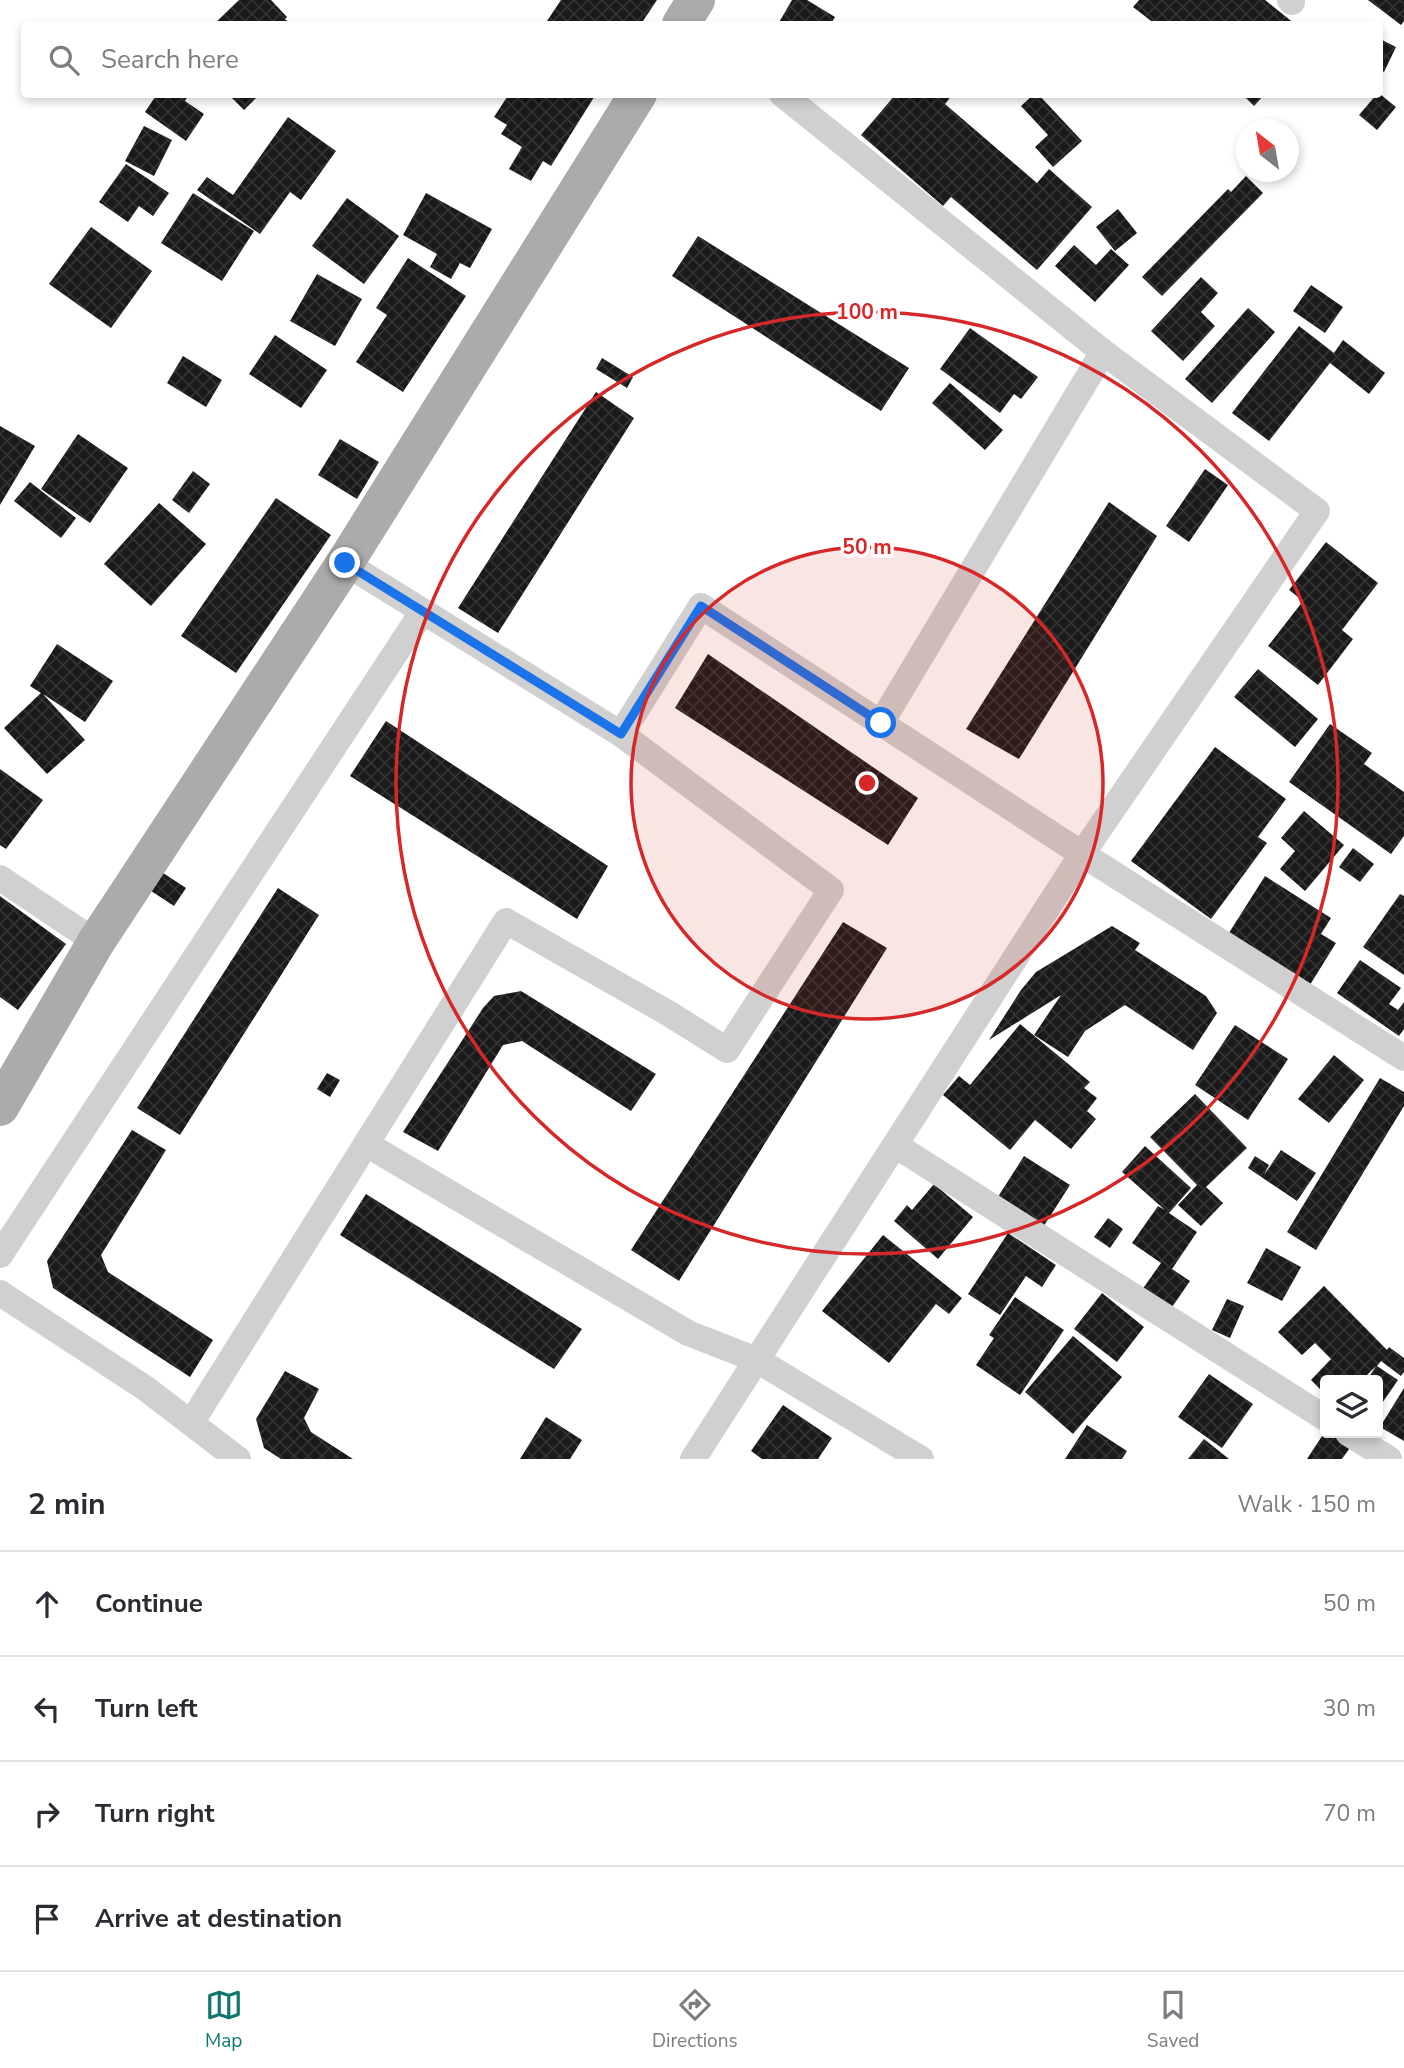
<!DOCTYPE html>
<meta charset="utf-8">
<style>
body{margin:0;font-family:"Nunito Sans",sans-serif;background:#f7f7f7;color:#2b2b33}
.controls{position:absolute;right:21px;bottom:21px;display:grid;overflow:hidden;border-radius:7px;box-shadow:0 4px 10px #0003}
.controls button{width:63px;height:63px;display:grid;place-items:center;padding:0;border:0;border-bottom:2px solid #e1e1e2;background:#fff;color:#2b2b33;font:35px sans-serif}
.compass{position:absolute;left:1236px;top:119px;width:63px;height:63px;border-radius:50%;background:#fff;box-shadow:0 4px 10px #0003;rotate:329deg}
.stop{position:absolute;width:21px;height:21px;margin:-16px;border:5px solid #1a73e8;border-radius:50%;background:#fff}
.stop.end{background:#1a73e8;border-color:#fff;box-shadow:0 2px 7px #0008}
.list{margin:0;padding:0;list-style:none}
h2{display:flex;justify-content:space-between;align-items:center;height:91px;margin:0;padding:0 28px;font-size:30px}
h2 small{font-size:23px;font-weight:400;color:#7c7c81}
.list li{display:grid;grid-template-columns:46px 1fr auto;gap:21px;align-items:center;box-sizing:border-box;height:105px;padding:0 28px;border-top:2px solid #e1e1e2}
.list b{display:block;font-size:26px;white-space:nowrap}
.list em{font-size:23px;font-style:normal;color:#7c7c81}
.icon{flex:none;width:38px;height:38px;fill:none;stroke:currentColor;stroke-width:2;stroke-linecap:round;stroke-linejoin:round}
.map{position:relative;flex:none;width:1404px;height:1459px;overflow:hidden}
.search{position:absolute;background:#fff;box-shadow:0 4px 10px #0003;left:21px;right:21px;top:21px;height:77px;display:flex;align-items:center;gap:18px;box-sizing:border-box;padding:0 24px;border-radius:7px;color:#7c7c81;font-size:26px}
.sheet{height:511px;background:#fff}
nav{display:flex;justify-content:space-around;align-items:center;box-sizing:border-box;height:98px;border-top:2px solid #e1e1e2;background:#fff;font-size:19px;color:#7c7c81}
nav a{display:grid;justify-items:center;gap:4px}
nav .on{color:#0f766e}
.map>svg:first-child{display:block}
.building{fill:url(#building-cross-hatch)}
.lines{fill:none;stroke-linecap:round;stroke-linejoin:round}
.minor{stroke:#d0d0d0;stroke-width:26}
.primary{stroke:#ababab;stroke-width:38}
.route{stroke:#1a73e8;stroke-width:9}
.ring{fill:none;stroke:#d62828;stroke-width:3.5}
.centre{fill:#d62828;stroke:#fff;stroke-width:3.5}
.ring-label{font-size:21px;text-anchor:middle;font-weight:bold;fill:#d62828;stroke:#fff;stroke-width:7;stroke-linejoin:round;paint-order:stroke}
</style>
<div class="map">
<svg width="1404" height="1459" viewBox="0 0 1404 1459">
<defs>
<pattern id="building-cross-hatch" width="8" height="8" patternUnits="userSpaceOnUse" patternTransform="scale(1.75)"><rect width="8" height="8" fill="#1a1a1a"/><path d="M0 0l8 8M0 8l8-8" fill="none" stroke="#333"/></pattern>
</defs>
<rect width="100%" height="100%" fill="#fff"/>
<path class="building" d="M239 0H271L287 17 285 19 291 24H214Z
M561 0H657L641 24H545Z
M792 0H807L835 17 831 24H778Z
M1139 0H1265L1295 24H1155L1133 7Z
M1368 0H1404V21L1401 25Z
M1380 39 1396 47 1384 72 1380 69Z
M157 94H189L185 101 204 114 186 141 145 112Z
M228 94H260L244 110Z
M509 94H596L551 166 543 161 531 181 509 169 522 147 501 134 507 125 494 117Z
M896 94H953L945 104 1037 183 1049 169 1092 207 1037 270 951 197 943 206 861 135Z
M1034 94H1038L1082 141 1053 167 1035 147 1048 135 1021 106Z
M1242 94H1265L1254 106Z
M1377 94H1380L1396 107 1377 130 1359 115Z
M288 117 336 151 301 200 290 192 260 234 197 190 207 177 233 195Z
M144 126 172 140 154 176 125 161Z
M126 164 169 193 153 216 139 206 128 222 99 202Z
M1246 176 1263 193 1162 296 1142 277 1228 189 1231 192Z
M193 193 254 231 222 281 161 243Z
M426 193 492 229 470 268 460 263 451 279 430 267 437 254 403 235Z
M347 198 399 236 364 284 312 246Z
M1118 209 1137 233 1115 251 1096 227Z
M91 227 152 271 111 328 49 284Z
M698 236 909 368 881 411 672 276Z
M1074 245 1096 265 1111 249 1129 265 1095 302 1055 266Z
M408 258 466 296 403 392 356 362 387 315 376 308Z
M317 274 362 299 335 346 290 321Z
M1201 277 1218 293 1201 312 1215 326 1183 361 1151 331Z
M1311 285 1343 307 1325 333 1293 311Z
M1248 308 1275 332 1212 403 1185 379Z
M1299 326 1334 353 1343 340 1385 373 1369 394 1330 363 1269 441 1232 413Z
M970 328 1038 377 1021 399 1014 394 1000 413 940 369Z
M275 335 327 370 301 408 249 374Z
M183 356 222 380 206 407 167 383Z
M602 358 633 377 627 388 596 369Z
M950 383 1003 430 985 450 932 403Z
M596 392 634 418 498 633 458 608Z
M0 426 35 446 0 505Z
M78 434 128 468 90 523 41 489Z
M340 439 379 462 357 499 318 475Z
M1205 469 1228 485 1189 542 1166 526Z
M193 471 210 484 189 513 172 500Z
M30 482 76 518 61 538 14 501Z
M276 498 331 535 236 673 181 636Z
M1109 502 1157 536 1019 759 966 729Z
M159 503 206 544 151 606 104 564Z
M1326 542 1378 583 1342 630 1353 639 1318 685 1268 646 1303 601 1289 590Z
M57 644 113 681 85 722 43 694 85 740 47 774 4 728 41 693 30 686Z
M708 654 918 798 888 845 675 708Z
M1258 669 1318 719 1295 747 1234 697Z
M386 721 608 866 577 919 350 776Z
M1330 724 1372 753 1364 764 1404 792V836L1391 854 1289 782Z
M1215 747 1286 799 1258 837 1267 843 1211 919 1131 861Z
M0 769 43 800 6 849 0 845Z
M1304 811 1344 845 1305 891 1280 869 1295 851 1281 838Z
M1353 848 1374 864 1360 882 1339 867Z
M154 867 186 888 174 906 142 885Z
M1265 876 1331 918 1321 934 1336 943 1308 988 1227 936Z
M278 888 319 915 180 1135 137 1108Z
M1400 894 1404 896V975L1363 947Z
M0 896 66 944 18 1010 0 997Z
M843 922 887 948 679 1281 631 1250Z
M1112 926 1140 943 1135 950 1206 996 1217 1013 1193 1050 1125 1005 1085 1031 1068 1057 1034 1035 1061 995 989 1040 1021 990 1036 972Z
M1360 960 1401 988 1389 1004 1398 1010 1404 1002V1029L1399 1036 1337 993Z
M521 991 656 1074 631 1111 522 1041 503 1045 438 1151 403 1132 483 1008 494 996Z
M1020 1024 1090 1082 1084 1088 1097 1098 1087 1111 1096 1119 1071 1149 1035 1120 1010 1150 943 1095 959 1076 970 1085Z
M1235 1025 1288 1059 1248 1120 1195 1085Z
M1334 1055 1364 1080 1329 1123 1298 1099Z
M327 1073 340 1080 330 1097 317 1089Z
M1380 1078 1404 1092V1106L1316 1250 1287 1232Z
M1195 1094 1247 1148 1206 1187 1223 1203 1201 1226 1178 1205 1197 1185 1150 1137Z
M132 1130 166 1150 101 1255 108 1272 213 1340 190 1377 53 1288 47 1261Z
M1145 1146 1191 1188 1169 1213 1197 1232 1172 1269 1190 1281 1168 1313 1139 1294 1161 1263 1132 1243 1158 1206 1165 1210 1122 1172Z
M1281 1150 1316 1173 1297 1201 1248 1168 1255 1156 1269 1165 1264 1175Z
M1024 1156 1070 1185 1040 1232 994 1203Z
M934 1184 973 1217 938 1259 894 1221 907 1205 912 1210Z
M366 1194 582 1329 554 1369 340 1235Z
M1108 1218 1123 1229 1110 1248 1094 1237Z
M1008 1233 1056 1265 1042 1287 1026 1276 1000 1315 968 1294Z
M883 1235 962 1298 949 1314 936 1304 889 1363 822 1311Z
M1266 1248 1301 1267 1282 1301 1247 1283Z
M1324 1286 1387 1350 1389 1347 1404 1358V1372L1401 1376 1381 1361 1377 1366 1398 1380 1378 1409V1380H1367L1376 1366 1362 1380H1325V1394L1311 1380 1331 1359 1315 1343 1302 1355 1278 1332Z
M1102 1293 1144 1327 1117 1362 1074 1329Z
M1015 1297 1064 1330 1020 1395 976 1365 994 1338 989 1335Z
M1227 1299 1244 1306 1230 1338 1212 1330Z
M1073 1336 1122 1377 1073 1434 1025 1392Z
M285 1371 319 1389 304 1418 311 1432 353 1459H281L264 1448 256 1419Z
M1209 1374 1253 1404 1222 1448 1178 1417Z
M1404 1388V1441L1380 1427Z
M783 1405 832 1438 818 1459H762L751 1451Z
M546 1417 582 1440 570 1459H520Z
M1087 1425 1127 1451 1122 1459H1065Z
M1324 1433H1334L1352 1445 1342 1459H1307Z
M1204 1439 1229 1459H1188Z"/>
<g class="lines">
<path class="minor" d="M1290 0 1292 2
M345 563 621 734 701 606 1082 854 1404 1058
M881 723 1103 352
M0 878 96 942
M366 1144 688 1333 757 1360 921 1459
M895 1145 1325 1418
M0 1255 423 611
M0 1293 145 1388 238 1459
M191 1423 506 921 668 1013 727 1050 831 890 621 734
M1348 1433 1389 1459
M693 1459 1082 854 1317 511 1103 352 782 94"/>
<path class="primary" d="M681 24 696 0
M0 1107 96 942 345 563 638 94"/>
</g>
<g class="lines">
<path class="route" d="M345 563 621 734 701 606 881 723"/>
</g>
<circle cx="867" cy="783" r="236" fill="#d62828" fill-opacity=".12"/>
<g class="ring">
<circle cx="867" cy="783" r="236"/>
<circle cx="867" cy="783" r="471"/>
</g>
<circle cx="867" cy="783" r="10" class="centre"/>
<g class="ring-label">
<text x="867" y="319">100 m</text>
<text x="867" y="554">50 m</text>
</g>
</svg>
<div class="controls">
<button><svg class="icon" aria-label="layers" viewBox="0 0 24 24"><path d="M12 4l9 5-9 5-9-5zM3 14l9 5 9-5"/></svg></button>
</div>
<svg class="compass" viewBox="-18 -18 36 36"><path d="M0-13l5 13h-10z" fill="#e53935"/><path d="M0 13l5-13h-10z" fill="#7c7c81"/></svg>
<div class="stop" style="left:881px;top:723px"></div>
<div class="stop end" style="left:345px;top:563px"></div>
<div class="search"><svg class="icon" aria-label="search" viewBox="0 0 24 24"><circle cx="10" cy="10" r="6"/><path d="M15 15l6 6"/></svg>Search here</div>
</div>
<section class="sheet">
<h2>2 min<small>Walk · 150 m</small></h2>
<ul class="list">
<li><svg class="icon" aria-label="ahead" viewBox="0 0 24 24"><path d="M12 20V5M6 11l6-6 6 6"/></svg><div><b>Continue</b></div><em>50 m</em></li>
<li><svg class="icon" aria-label="left" viewBox="0 0 24 24"><path d="M17 20v-9H6M10 6l-5 5 5 5"/></svg><div><b>Turn left</b></div><em>30 m</em></li>
<li><svg class="icon" aria-label="right" viewBox="0 0 24 24"><path d="M7 20v-9h11M14 6l5 5-5 5"/></svg><div><b>Turn right</b></div><em>70 m</em></li>
<li><svg class="icon" aria-label="arrive" viewBox="0 0 24 24"><path d="M6 21V4h12l-3 4 3 4H6"/></svg><div><b>Arrive at destination</b></div></li>
</ul>
</section>
<nav>
<a class="on"><svg class="icon" aria-label="map" viewBox="0 0 24 24"><path d="M3 6l6-2 6 2 6-2v14l-6 2-6-2-6 2zM9 4v14M15 6v14"/></svg>Map</a>
<a><svg class="icon" aria-label="directions" viewBox="0 0 24 24"><path d="M12 3l9 9-9 9-9-9zM9 14v-3h6M13 9l2 2-2 2"/></svg>Directions</a>
<a><svg class="icon" aria-label="saved" viewBox="0 0 24 24"><path d="M7 4h10v16l-5-4-5 4z"/></svg>Saved</a>
</nav>
